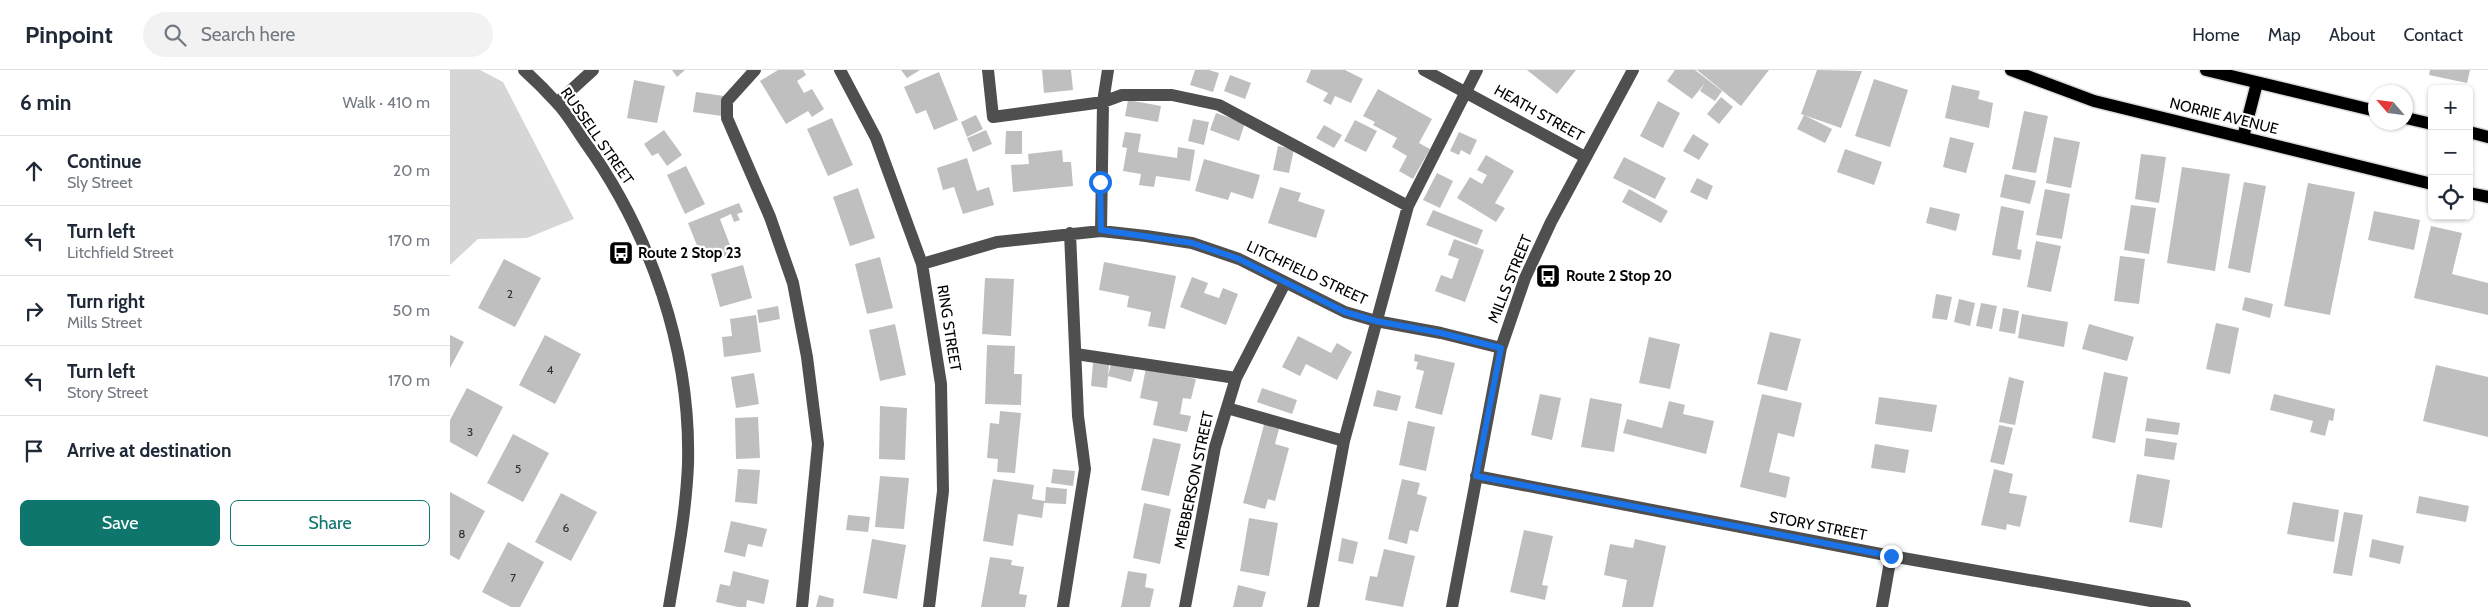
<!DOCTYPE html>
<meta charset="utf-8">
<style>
body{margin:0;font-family:Cabin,sans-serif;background:#f2f2f3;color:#1f2937}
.controls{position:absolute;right:15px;top:15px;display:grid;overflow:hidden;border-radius:8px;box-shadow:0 1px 4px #0004}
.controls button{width:45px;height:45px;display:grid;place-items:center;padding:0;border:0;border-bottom:1px solid #e0e1e3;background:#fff;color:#1f2937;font:25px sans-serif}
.compass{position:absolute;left:1918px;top:15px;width:45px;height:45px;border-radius:50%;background:#fff;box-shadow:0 1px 4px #0004;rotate:298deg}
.stop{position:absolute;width:15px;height:15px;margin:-11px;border:4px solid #1a73e8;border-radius:50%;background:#fff}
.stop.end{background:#1a73e8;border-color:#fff;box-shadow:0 1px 5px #0008}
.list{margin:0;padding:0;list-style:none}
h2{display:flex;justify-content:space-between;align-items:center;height:65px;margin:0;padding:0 20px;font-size:21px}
h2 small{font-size:16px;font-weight:400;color:#747a83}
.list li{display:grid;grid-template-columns:32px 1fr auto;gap:15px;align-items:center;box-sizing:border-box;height:70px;padding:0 20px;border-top:1px solid #e0e1e3}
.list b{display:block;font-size:19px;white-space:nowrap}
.list p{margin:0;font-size:16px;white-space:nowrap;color:#747a83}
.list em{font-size:16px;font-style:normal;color:#747a83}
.actions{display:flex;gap:10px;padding:15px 20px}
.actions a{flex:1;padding:11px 0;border:1px solid #0f766e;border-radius:8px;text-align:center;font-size:18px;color:#0f766e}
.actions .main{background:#0f766e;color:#fff}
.icon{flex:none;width:28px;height:28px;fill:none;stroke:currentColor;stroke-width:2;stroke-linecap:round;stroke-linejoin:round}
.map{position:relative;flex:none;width:2038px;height:537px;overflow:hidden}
header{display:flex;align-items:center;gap:30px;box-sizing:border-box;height:70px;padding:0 25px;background:#fff;border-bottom:1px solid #e0e1e3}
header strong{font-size:24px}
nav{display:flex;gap:28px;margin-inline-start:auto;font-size:18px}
.search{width:350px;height:45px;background:#f2f2f3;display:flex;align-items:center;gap:12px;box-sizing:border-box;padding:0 18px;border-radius:28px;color:#747a83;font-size:19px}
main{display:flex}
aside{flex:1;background:#fff}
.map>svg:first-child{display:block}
.green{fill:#d6d6d6}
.building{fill:#bfbfbf}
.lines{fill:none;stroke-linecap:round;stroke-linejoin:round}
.major-casing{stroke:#dbdbdb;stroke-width:15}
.minor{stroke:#4f4f4f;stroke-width:12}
.major{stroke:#000;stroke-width:12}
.route{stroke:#1a73e8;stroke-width:6}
.labels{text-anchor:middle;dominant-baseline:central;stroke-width:4.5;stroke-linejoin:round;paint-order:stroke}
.number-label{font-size:12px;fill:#303030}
.street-label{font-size:15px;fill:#000;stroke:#fff}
.poi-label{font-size:15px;font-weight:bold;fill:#000;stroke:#fff;text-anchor:start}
</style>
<header>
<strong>Pinpoint</strong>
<div class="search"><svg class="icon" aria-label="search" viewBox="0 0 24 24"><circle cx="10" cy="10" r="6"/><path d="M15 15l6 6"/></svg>Search here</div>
<nav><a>Home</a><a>Map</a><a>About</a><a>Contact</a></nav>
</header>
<main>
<aside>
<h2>6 min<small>Walk · 410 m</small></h2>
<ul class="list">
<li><svg class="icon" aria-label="ahead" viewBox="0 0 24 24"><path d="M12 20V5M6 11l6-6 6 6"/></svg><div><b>Continue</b><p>Sly Street</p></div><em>20 m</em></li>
<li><svg class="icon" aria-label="left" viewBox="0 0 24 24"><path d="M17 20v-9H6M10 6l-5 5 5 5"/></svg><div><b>Turn left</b><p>Litchfield Street</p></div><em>170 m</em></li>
<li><svg class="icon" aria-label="right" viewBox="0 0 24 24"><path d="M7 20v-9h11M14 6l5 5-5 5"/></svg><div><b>Turn right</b><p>Mills Street</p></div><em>50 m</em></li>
<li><svg class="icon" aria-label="left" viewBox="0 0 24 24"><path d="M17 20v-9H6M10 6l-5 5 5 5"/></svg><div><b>Turn left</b><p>Story Street</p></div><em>170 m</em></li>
<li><svg class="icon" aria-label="arrive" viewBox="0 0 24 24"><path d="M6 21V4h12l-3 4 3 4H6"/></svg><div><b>Arrive at destination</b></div></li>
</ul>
<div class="actions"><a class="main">Save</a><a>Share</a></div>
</aside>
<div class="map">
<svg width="2038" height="537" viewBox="0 0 2038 537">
<rect width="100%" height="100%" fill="#fff"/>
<path class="green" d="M0 0H30L53 12 124 149 77 168 28 169 0 195Z"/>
<path class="building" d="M222 0H235L227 7Z
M328 0H353L356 5 347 11 354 23 362 19 374 39 362 47 358 41 336 54 310 11Z
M451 0H470L457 8Z
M592 0H621L623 20 594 23Z
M745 0H759L769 3 763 22 740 15Z
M861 0H895L913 9 901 33 885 26 881 35 873 31 878 23 856 12Z
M1077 0H1126L1107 24Z
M1225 0H1245L1272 21 1265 31 1250 21 1255 13 1242 29 1217 11Z
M1247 0H1319L1291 36Z
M1367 0 1412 1 1391 58 1351 44Z
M1980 0H2020L2017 13 1979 5Z
M489 2 508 50 484 60 476 40 466 44 454 17Z
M780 5 801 13 795 29 774 21Z
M1424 9 1458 20 1440 77 1405 66Z
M184 10 215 16 207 53 177 48Z
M1502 15 1530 21 1528 29 1543 33 1539 58 1495 48Z
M928 19 982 49 969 73 980 79 963 109 949 101 957 86 942 77 947 68 923 55 925 52 913 46Z
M246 22 274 26 272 46 243 42Z
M1271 27 1283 37 1269 54 1257 44Z
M678 30 711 36 708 52 675 46Z
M1208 31 1230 43 1213 78 1190 66Z
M1574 41 1598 46 1586 103 1562 99Z
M766 43 795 53 789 71 760 60Z
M526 45 533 59 517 67 511 52Z
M1354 45 1382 59 1375 73 1347 59Z
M382 48 403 95 378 106 357 59Z
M743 49 759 52 754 75 738 71Z
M905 50 927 61 916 82 894 71Z
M874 55 892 65 884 78 866 68Z
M214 60 232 85 217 96 208 83 202 86 194 74Z
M536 60 542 74 523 82 517 68Z
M556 61H572V84H555Z
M675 62 691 64 688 82 727 88 728 77 745 80 740 111 706 106 704 117 689 115 691 104 673 101 677 78 672 77Z
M1009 62 1027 70 1020 85 1011 80 1009 85 1000 81Z
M1243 64 1259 74 1249 90 1233 81Z
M1500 67 1524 73 1516 103 1493 97Z
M1604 67 1630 72 1621 118 1596 113Z
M828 76 844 79 839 103 823 100Z
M1395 79 1432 92 1424 115 1387 102Z
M612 80 613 92H621L623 116 563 122 561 95 579 94 578 84Z
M1691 84 1716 87 1709 133 1685 129Z
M1036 85 1064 101 1045 133 1055 138 1046 152 1007 128 1020 107 1032 114 1037 105 1027 100Z
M1174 87 1216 108 1205 129 1163 108Z
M517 88 527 121 539 117 544 135 513 144 504 117 493 120 487 98Z
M754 89 810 105 803 129 781 122 778 130 745 121Z
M236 96 255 134 235 144 217 105Z
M1732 97 1780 104 1765 201 1717 193Z
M987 103 1003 111 990 138 973 130Z
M1555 104 1586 111 1580 134 1550 127Z
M1247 108 1263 116 1257 130 1240 122Z
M1794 112 1816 116 1800 203 1778 198Z
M1858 113 1905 122 1880 245 1834 236Z
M830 117 851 123 848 131 875 140 866 168 818 153Z
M408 118 425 168 400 176 383 127Z
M1179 119 1218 141 1211 153 1172 132Z
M1595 119 1620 124 1612 169 1586 165Z
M289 133 293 142 287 144 290 150 284 152 281 144 270 149 283 183 263 191 261 185 252 188 238 153Z
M1681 135 1706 138 1699 184 1674 180Z
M1551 136 1574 141 1567 179 1572 180 1570 190 1542 185Z
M1480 137 1510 144 1506 161 1476 153Z
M983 140 1033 160 1027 175 976 155Z
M1924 141 1970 150 1964 180 1918 170Z
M1981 156 2012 163 2002 204 2038 213V245L1964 228Z
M1004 169 1034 180 1015 232 985 221 991 205 1002 209 1009 189 998 185Z
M1586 171 1611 176 1601 222 1577 217Z
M1670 186 1695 189 1689 234 1664 231Z
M430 187 443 238 417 244 405 194Z
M54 189 91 208 65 257 28 238Z
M654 192 726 206 715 259 698 256 701 242 677 237 679 226 649 220Z
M293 195 302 228 270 237 261 204Z
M742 207 758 213 754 223 769 228 773 218 788 224 776 255 730 237Z
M535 208 564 209 561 266 532 264Z
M1486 224 1502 227 1497 250 1482 248Z
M1795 227 1823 234 1820 248 1792 240Z
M1509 229 1525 233 1520 256 1504 252Z
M1531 233 1547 236 1542 259 1526 256Z
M328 236 330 249 309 253 307 240Z
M1553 238 1569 241 1565 264 1549 261Z
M1572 244 1618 252 1614 277 1568 268Z
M306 245 311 282 274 287 272 267 282 266 280 249Z
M1766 253 1789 258 1780 304 1756 299Z
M445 254 456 305 430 311 419 260Z
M1639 254 1684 267 1677 291 1632 279Z
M1320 262 1351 269 1337 321 1307 314Z
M0 265 14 272 0 298Z
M95 265 131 284 105 334 69 315Z
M848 266 881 283 887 273 902 282 887 310 856 294 850 306 832 297Z
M1199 267 1230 274 1220 319 1189 313Z
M537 275 565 276 564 304H572L571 335 535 334Z
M965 284 1005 293 992 345 965 338 974 301 966 299 968 292 964 291Z
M662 290 685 297 681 312 658 306Z
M643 293 659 294 657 318 641 316Z
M1986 295 2038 307V367L1973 351Z
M696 298 746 309 741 329 733 328 730 344 741 346 737 362 703 355 708 332 690 328Z
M1654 302 1678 307 1665 373 1642 368Z
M304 303 309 334 286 338 281 307Z
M1559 307 1574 311 1565 355 1549 352Z
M17 318 53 337 27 387 0 372V350Z
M812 318 847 330 842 344 807 332Z
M927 320 951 326 947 341 923 336Z
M1090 324 1111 328 1102 370 1081 365Z
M1312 324 1352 333 1344 367 1328 363 1319 402 1340 407 1336 428 1290 417Z
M1824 324 1885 339 1883 351 1879 350 1875 366 1860 362 1863 351 1820 340Z
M1429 327 1487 335 1482 362 1425 354Z
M1140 328 1172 334 1164 382 1131 377Z
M1219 331 1235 335 1233 344 1264 351 1256 384 1173 363 1177 349 1212 358Z
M430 336 457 338 455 390 429 389Z
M550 341 571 343 565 403 547 402 548 389 537 388 540 353 549 354Z
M308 347 310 388 286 389 285 348Z
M1697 348 1730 353 1728 365 1695 361Z
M815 351 830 355 825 374 839 378 825 431 818 429 815 439 793 433Z
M958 351 985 357 976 401 949 395Z
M1549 355 1563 358 1554 395 1540 392Z
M63 364 99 383 73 432 37 413Z
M703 368 731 374 719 426 691 420Z
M1696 368 1727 373 1724 390 1694 386Z
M1425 374 1459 380 1455 403 1421 398Z
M288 399 310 400 307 434 285 432Z
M603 399 625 401 623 416 601 413Z
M1544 399 1563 404 1559 423 1577 426 1570 457 1557 454 1556 460 1531 455Z
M1687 404 1720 410 1712 458 1679 452Z
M430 406 459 408 454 459 425 457Z
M543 409 584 415 582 429 595 431 596 417 617 419 616 434 594 433 592 448 568 444 563 476 533 471Z
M952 409 970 413 967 424 977 427 968 462 960 460 957 474 938 469Z
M0 422 35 441 9 490 0 485Z
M111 423 147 442 121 491 85 472Z
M1969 426 2019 436 2016 452 1966 443Z
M1843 432 1889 440 1884 472 1837 464Z
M694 433 721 439 710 494 683 488Z
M1894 442 1913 445 1902 506 1883 503Z
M398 445 420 447 418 462 396 460Z
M799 448 828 453 819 506 790 501Z
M281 451 317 459 312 477 298 474 295 487 274 482Z
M1074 460 1103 466 1092 515 1098 516 1095 530 1060 522Z
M892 468 908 472 903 494 888 491Z
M422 469 456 475 447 529 413 523Z
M1185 469 1216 476 1203 537H1172L1177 510 1154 505 1160 474 1183 478Z
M1922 469 1954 476 1950 494 1919 487Z
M58 472 94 492 70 537H61L32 522Z
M934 479 965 486 953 537 915 530 920 506 927 507Z
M540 487 562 490 561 495 574 497 569 524 577 525 575 537H531Z
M283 501 319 510 314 534 297 530 296 537H288L266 532 270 514 280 516Z
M678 501 697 504 695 517 704 519 700 537H671Z
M788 515 816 522 812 537H783Z
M369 525 384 529 383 537H366Z"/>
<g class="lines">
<defs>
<path id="major" d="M1561 0 1644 31 1982 114
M1756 0 1926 41
M1956 48 1982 54
M2019 62 2038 67
M1793 67 1807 13
M2019 123 2038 127"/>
</defs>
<use href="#major" class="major-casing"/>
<path class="minor" d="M74 0C85 10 96 21 106 32 117 43 126 59 135 72 201 164 241 280 238 394 236 443 227 489 219 537
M305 0 277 31V48L320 147 343 213 357 287 368 374 352 537
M390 0 426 68 472 194 491 314 493 421 479 537
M538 0 543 47 653 32 672 25H722L769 35 958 136
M974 0 1135 87
M107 33 143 0
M651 161 653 32 658 0
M472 194 547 172 651 161 696 166 742 173 789 189 895 242 926 251 991 263 1051 278
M626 284 786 308
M777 338 894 371
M1026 406 1441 486 1735 537
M613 537 635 399 628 346 620 163
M735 537 765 377 786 308 835 213
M863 537 894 371 958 136 1027 0
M1002 537 1051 278 1075 208 1101 152 1183 0
M1432 537 1441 486"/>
<use href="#major" class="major"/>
</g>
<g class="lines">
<path class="route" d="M650 112 651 160 742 173 789 189 895 242 926 251 991 263 1051 278 1026 406 1441 486"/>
</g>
<defs>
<symbol id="bus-square" viewBox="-11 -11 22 22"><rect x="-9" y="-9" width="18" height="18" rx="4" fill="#000" stroke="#fff"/><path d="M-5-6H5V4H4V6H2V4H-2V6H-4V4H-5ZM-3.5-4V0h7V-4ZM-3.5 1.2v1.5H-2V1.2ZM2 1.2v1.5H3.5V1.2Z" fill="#fff"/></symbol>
</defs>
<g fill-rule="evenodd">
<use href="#bus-square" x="157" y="169" width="28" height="28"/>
<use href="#bus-square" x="1084" y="192" width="28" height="28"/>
</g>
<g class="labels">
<g class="number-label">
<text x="60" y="223">2</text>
<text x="100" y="299">4</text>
<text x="20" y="361">3</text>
<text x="68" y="398">5</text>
<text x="116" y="457">6</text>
<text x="12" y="463">8</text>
<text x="63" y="507">7</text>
</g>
<g class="street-label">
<text transform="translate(1089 43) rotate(29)">HEATH STREET</text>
<text transform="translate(1774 46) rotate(14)">NORRIE AVENUE</text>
<text transform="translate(147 66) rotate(55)">RUSSELL STREET</text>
<text transform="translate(857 203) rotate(25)">LITCHFIELD STREET</text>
<text transform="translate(1060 209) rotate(-68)">MILLS STREET</text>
<text transform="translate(499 258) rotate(81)">RING STREET</text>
<text transform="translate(744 410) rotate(-78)">MEBBERSON STREET</text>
<text transform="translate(1368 456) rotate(11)">STORY STREET</text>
</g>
<g class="poi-label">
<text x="188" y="183">Route 2 Stop 23</text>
<text x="1116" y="206">Route 2 Stop 20</text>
</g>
</g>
</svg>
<div class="controls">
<button>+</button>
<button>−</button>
<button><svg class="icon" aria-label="locate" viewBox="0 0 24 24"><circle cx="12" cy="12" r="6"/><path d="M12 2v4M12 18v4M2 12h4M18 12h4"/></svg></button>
</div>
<svg class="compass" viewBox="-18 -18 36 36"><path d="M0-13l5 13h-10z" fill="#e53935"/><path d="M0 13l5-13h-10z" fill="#747a83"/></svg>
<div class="stop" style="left:650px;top:112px"></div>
<div class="stop end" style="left:1441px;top:486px"></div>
</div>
</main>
